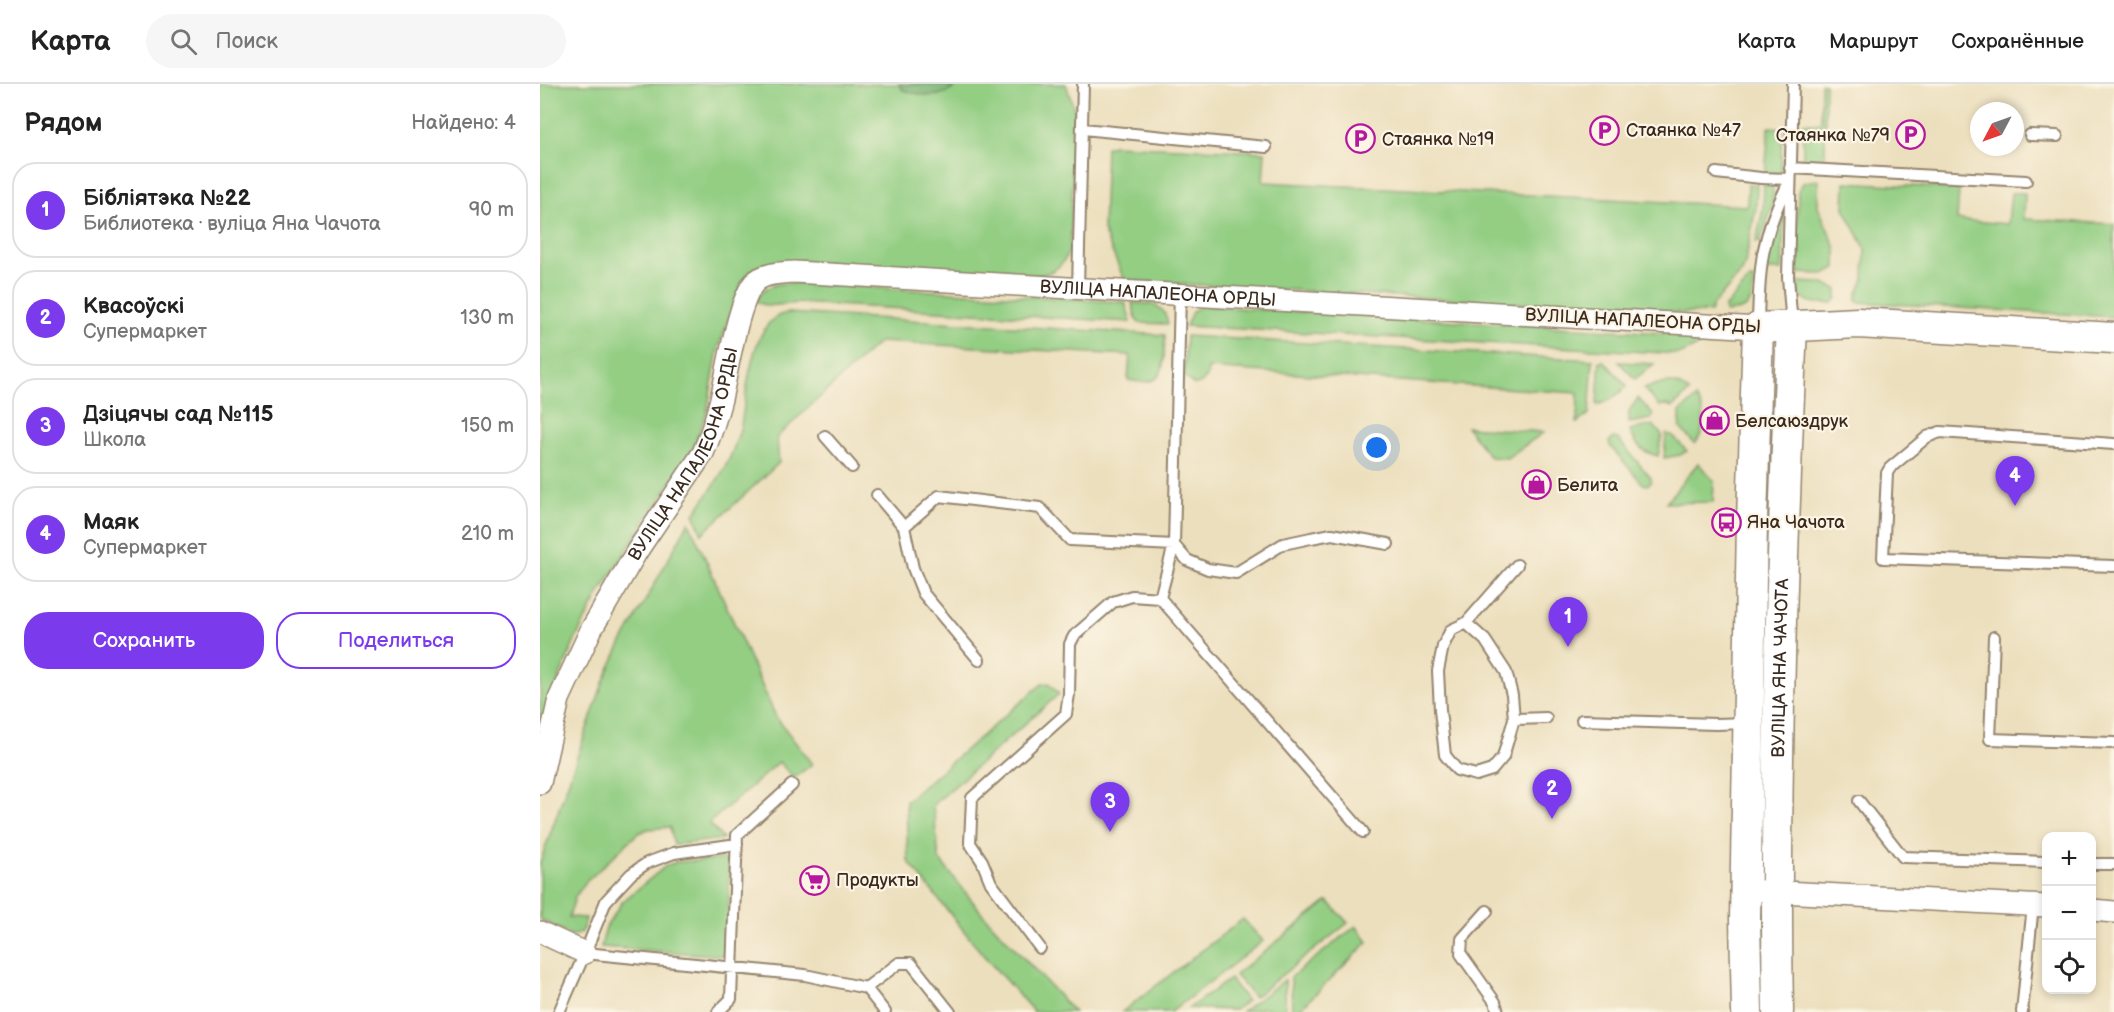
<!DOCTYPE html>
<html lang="ru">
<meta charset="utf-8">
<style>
body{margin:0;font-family:"Balsamiq Sans",sans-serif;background:#f6f6f6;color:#222}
.controls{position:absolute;right:18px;bottom:18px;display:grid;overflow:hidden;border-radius:12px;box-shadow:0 3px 9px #0003}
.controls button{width:54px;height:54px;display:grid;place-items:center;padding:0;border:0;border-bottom:2px solid #e0e0e0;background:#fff;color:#222;font:30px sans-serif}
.compass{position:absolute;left:1430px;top:18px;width:54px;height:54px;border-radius:50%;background:#fff;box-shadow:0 3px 9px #0003;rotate:229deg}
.you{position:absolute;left:837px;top:364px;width:21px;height:21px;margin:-15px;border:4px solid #fff;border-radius:50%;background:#1a73e8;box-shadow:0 0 0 9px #1a73e833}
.badge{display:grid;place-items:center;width:39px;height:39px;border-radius:50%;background:#7c3aed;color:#fff;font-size:20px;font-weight:700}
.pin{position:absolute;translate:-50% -50px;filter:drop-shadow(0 2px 3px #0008)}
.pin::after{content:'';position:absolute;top:32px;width:21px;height:18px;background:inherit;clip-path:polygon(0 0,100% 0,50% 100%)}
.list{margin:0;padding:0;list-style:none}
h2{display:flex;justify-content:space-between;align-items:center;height:78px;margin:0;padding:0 24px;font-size:26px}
h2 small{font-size:20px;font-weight:400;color:#767676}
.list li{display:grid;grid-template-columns:39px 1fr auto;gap:18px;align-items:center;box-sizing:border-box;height:96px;margin:0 12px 12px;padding:0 12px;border:2px solid #e0e0e0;border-radius:24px}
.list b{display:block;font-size:22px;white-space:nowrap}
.list p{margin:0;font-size:20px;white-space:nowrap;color:#767676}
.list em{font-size:20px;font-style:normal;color:#767676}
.actions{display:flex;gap:12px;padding:18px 24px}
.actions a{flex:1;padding:14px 0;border:2px solid #7c3aed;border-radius:24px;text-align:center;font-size:21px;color:#7c3aed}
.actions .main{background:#7c3aed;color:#fff}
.icon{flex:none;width:33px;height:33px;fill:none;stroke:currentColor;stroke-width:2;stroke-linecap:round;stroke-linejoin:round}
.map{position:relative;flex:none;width:1574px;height:928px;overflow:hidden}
header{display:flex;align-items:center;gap:36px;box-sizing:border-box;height:84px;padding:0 30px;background:#fff;border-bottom:2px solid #e0e0e0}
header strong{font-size:28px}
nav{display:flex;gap:33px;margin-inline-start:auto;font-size:21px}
.search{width:420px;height:54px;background:#f6f6f6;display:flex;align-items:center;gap:15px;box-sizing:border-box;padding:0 21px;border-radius:33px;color:#767676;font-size:22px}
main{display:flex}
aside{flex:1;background:#fff}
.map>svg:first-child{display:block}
.green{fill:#93ce83;stroke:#677c50;stroke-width:1.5}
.forest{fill:#76b171;stroke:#586e48;stroke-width:1.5}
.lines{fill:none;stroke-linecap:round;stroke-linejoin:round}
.service-casing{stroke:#94846e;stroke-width:14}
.minor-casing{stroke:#94846e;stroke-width:24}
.secondary-casing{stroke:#94846e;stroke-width:33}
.service{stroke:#fff;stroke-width:10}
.minor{stroke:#fff;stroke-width:21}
.secondary{stroke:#fff;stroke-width:30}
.labels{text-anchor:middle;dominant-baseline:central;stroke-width:4.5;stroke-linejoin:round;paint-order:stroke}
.poi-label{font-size:18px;fill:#3b2a1e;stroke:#fcf5e5;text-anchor:start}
.street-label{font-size:18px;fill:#3b2a1e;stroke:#fcf5e5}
</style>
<header>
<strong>Карта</strong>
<div class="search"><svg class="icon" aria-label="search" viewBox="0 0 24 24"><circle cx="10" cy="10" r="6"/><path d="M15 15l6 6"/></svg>Поиск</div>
<nav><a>Карта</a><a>Маршрут</a><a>Сохранённые</a></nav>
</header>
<main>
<aside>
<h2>Рядом<small>Найдено: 4</small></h2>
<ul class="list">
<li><span class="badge">1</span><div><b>Бібліятэка №22</b><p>Библиотека · вуліца Яна Чачота</p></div><em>90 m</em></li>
<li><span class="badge">2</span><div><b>Квасоўскі</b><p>Супермаркет</p></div><em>130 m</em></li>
<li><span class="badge">3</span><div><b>Дзіцячы сад №115</b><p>Школа</p></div><em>150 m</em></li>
<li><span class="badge">4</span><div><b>Маяк</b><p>Супермаркет</p></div><em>210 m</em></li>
</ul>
<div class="actions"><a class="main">Сохранить</a><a>Поделиться</a></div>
</aside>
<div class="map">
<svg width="1574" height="928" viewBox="0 0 1574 928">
<rect width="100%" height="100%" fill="#fcf5e5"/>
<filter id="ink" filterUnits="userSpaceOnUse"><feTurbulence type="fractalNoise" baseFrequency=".0167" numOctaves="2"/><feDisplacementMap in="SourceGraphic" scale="12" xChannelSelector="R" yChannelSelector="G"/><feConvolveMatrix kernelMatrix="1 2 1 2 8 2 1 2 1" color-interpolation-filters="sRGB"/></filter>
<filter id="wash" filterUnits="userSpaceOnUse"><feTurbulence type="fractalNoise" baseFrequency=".008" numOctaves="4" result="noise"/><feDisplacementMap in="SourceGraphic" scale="24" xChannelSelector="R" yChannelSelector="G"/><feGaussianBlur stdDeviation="1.35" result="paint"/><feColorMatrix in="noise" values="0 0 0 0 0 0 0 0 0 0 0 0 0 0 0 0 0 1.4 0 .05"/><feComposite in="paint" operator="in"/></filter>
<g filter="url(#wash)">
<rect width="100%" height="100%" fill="#ecdfbd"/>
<path class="green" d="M0 0H526L535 28 530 165C524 180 514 190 498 191L258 177 219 182 210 188 201 200 178 265 167 328 153 364 60 508 36 554 11 614 0 650Z
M1281 0H1285V77H1263V39H1281Z
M1229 43 1242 44 1241 90H1225Z
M573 61 725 68 723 98 1207 122 1208 100 1217 101 1216 123 1205 180 1202 188 1173 221 1170 228 1148 229 594 197 584 195 563 146 566 63Z
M1278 96V122L1296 165V184L1284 190 1256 189 1258 107 1264 98Z
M1305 98 1419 105 1417 136 1468 140 1471 109H1485L1484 135 1574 140V233L1317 218V212L1324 195 1325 164 1304 124Z
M1224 101H1231C1239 114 1224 144 1220 158H1216L1223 125Z
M1241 131 1244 133 1242 186H1226L1227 171Z
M1210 195H1213C1212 221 1212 226 1185 228V223Z
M1256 198 1280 199 1297 205V214L1293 219C1276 220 1256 220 1256 198Z
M253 199 585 218 591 238 258 219 226 222 216 217C224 201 237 199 253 199Z
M592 219C610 219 625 219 628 240L599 239 596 235Z
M661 222 1155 251 1161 253 1158 262 1141 270 646 242 652 228Z
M248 229 625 251C623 282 628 305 588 296L590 271 339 258 237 353 239 379 162 450 154 430C167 411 182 392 191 371 195 361 199 351 201 341 207 312 210 232 248 229Z
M646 252 1053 276 1049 330 1037 339 1038 309 668 284 667 293 660 300 654 301 644 292Z
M1060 277H1064L1087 302 1072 315 1057 321Z
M1079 278 1114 280 1095 295Z
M1131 299 1139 301 1149 308 1133 323 1127 321 1119 322 1104 305 1117 300Z
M1098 314 1113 331 1111 335 1089 339V327Z
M1156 314C1167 328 1165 347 1155 360L1140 344V328Z
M1113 341 1122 351 1118 372C1102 368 1095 361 1090 346Z
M927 343 1004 348 967 374 950 373Z
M1126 350 1132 351 1147 367 1140 371 1124 374Z
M1073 354 1078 355 1111 394V398L1107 401 1103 400 1071 363 1069 358Z
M1158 379 1174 397 1173 418 1126 419Z
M149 438 236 633 272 680 254 694 239 678 169 739 183 755 134 761 130 743 108 745 97 750 45 799 35 813 29 833 46 834 42 848 36 851H31L0 835V779L64 596 78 566Z
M509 599 519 610 393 721 399 775 441 828 534 928H494L444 872 368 777 366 717 502 600Z
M185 775 189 782 188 872 61 863 66 843 82 818 127 781 137 778Z
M788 817 808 839 714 913 695 891Z
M703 835 723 857 631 928H582Z
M816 842 828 858 757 928H752L751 893Z
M690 895 707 917 694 926 649 924Z
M745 896V928H734L724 924 701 928Z"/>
<path class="forest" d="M359 0H418C402 17 383 12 363 6Z"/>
</g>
<g filter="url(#ink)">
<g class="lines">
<defs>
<path id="service" d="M543 45 726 63
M1490 51 1517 52
M1250 84 1486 97
M1176 89 1221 94 1250 95
M538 204 543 0
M1218 241C1219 183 1221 153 1248 100
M1252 242 1248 193 1253 0
M285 352 312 383
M1574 360 1400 348 1387 353 1350 384 1347 389 1343 474 1574 482
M337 411 364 443
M620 514 634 461 640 210
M926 539 911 546 903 562 898 587 900 626 905 671 917 686 936 691 952 686 963 673 974 635 972 611 966 588 945 556 926 539 977 481
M1454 553 1450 655 1574 659
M439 576 383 509 373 484 364 443 399 412 500 424 530 456 634 461 647 476 668 485 696 489 743 460 771 454 792 450 848 460
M974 635 1006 634
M1042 636 1176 640 1207 639
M1319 717 1363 773 1506 778
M1552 780H1574
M947 827 922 855 921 870 955 918 958 928
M500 864 451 799 442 777 430 759 432 714 526 630 529 610 530 560 534 552 573 518 592 512 620 514 823 748
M45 869 265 891 326 904 345 928
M326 904 359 879H371L410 928
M19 928 45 869 66 817 91 790 107 779 134 769 197 760
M178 928 191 915 197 751 252 701
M1482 928 1493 821"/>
<g id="minor">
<path id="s1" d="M0 699 19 615 51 546 97 467 163 369C171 351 176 334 181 315 188 284 192 254 202 224 205 216 208 206 214 199 223 189 241 189 254 188L1218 244"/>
<path d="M1205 806 1506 822"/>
<path d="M1552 826 1574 828"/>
<path d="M0 848 45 869"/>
</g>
<g id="secondary">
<path d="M1207 928 1205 835 1212 437 1218 244 1318 239 1574 254"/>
<path id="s2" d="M1238 928C1234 700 1242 470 1252 242"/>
</g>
</defs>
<use href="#service" class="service-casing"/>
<use href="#minor" class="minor-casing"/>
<use href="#secondary" class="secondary-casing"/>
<use href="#service" class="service"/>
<use href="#minor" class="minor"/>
<use href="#secondary" class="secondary"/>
</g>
</g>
<defs>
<symbol id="parking-ring" viewBox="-11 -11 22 22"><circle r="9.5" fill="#fcf5e5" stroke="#b5179e" stroke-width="1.5"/><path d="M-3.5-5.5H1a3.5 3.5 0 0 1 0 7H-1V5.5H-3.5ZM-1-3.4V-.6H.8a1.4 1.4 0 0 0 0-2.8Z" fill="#b5179e"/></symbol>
<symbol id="shop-ring" viewBox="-11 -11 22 22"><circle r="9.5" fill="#fcf5e5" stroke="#b5179e" stroke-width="1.5"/><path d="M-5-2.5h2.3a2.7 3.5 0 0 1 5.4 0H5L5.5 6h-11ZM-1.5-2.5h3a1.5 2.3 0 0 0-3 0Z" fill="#b5179e"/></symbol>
<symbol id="bus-ring" viewBox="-11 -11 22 22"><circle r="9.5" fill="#fcf5e5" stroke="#b5179e" stroke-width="1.5"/><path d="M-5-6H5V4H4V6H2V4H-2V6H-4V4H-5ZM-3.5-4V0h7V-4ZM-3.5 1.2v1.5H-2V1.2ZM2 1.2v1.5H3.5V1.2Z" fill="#b5179e"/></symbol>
<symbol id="supermarket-ring" viewBox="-11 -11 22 22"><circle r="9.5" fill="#fcf5e5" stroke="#b5179e" stroke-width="1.5"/><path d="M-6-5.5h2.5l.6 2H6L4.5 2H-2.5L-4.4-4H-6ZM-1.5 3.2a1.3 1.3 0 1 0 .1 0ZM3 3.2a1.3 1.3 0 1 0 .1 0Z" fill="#b5179e"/></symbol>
</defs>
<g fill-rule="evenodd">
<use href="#parking-ring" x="1048" y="30" width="33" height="33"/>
<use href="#parking-ring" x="1354" y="34" width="33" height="33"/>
<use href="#parking-ring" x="804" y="38" width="33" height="33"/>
<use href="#shop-ring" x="1158" y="320" width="33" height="33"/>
<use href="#shop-ring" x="980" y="384" width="33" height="33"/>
<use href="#bus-ring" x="1170" y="422" width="33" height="33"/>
<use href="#supermarket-ring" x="258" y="780" width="33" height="33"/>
</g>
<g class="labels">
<g class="poi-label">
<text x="1086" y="46">Стаянка №47</text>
<text x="1350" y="51" text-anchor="end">Стаянка №79</text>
<text x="842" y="55">Стаянка №19</text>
<text x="1195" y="337">Белсаюздрук</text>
<text x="1017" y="401">Белита</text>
<text x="1207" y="438">Яна Чачота</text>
<text x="296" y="796">Продукты</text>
</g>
<g class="street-label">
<text stroke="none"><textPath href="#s1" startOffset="957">ВУЛІЦА НАПАЛЕОНА ОРДЫ</textPath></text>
<text transform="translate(1103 237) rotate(3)">ВУЛІЦА НАПАЛЕОНА ОРДЫ</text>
<text stroke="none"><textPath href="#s1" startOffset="363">ВУЛІЦА НАПАЛЕОНА ОРДЫ</textPath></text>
<text stroke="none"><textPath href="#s2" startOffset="344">ВУЛІЦА ЯНА ЧАЧОТА</textPath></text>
</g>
</g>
</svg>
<div class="controls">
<button>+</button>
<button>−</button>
<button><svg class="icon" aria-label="locate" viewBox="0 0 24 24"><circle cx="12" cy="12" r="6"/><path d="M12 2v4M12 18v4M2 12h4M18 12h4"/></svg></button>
</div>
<svg class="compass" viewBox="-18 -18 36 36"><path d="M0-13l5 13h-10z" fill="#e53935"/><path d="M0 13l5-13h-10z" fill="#767676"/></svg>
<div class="you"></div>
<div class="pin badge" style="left:1028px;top:563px">1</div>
<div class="pin badge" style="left:1012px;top:735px">2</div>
<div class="pin badge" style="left:570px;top:748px">3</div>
<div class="pin badge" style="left:1475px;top:422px">4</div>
</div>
</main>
